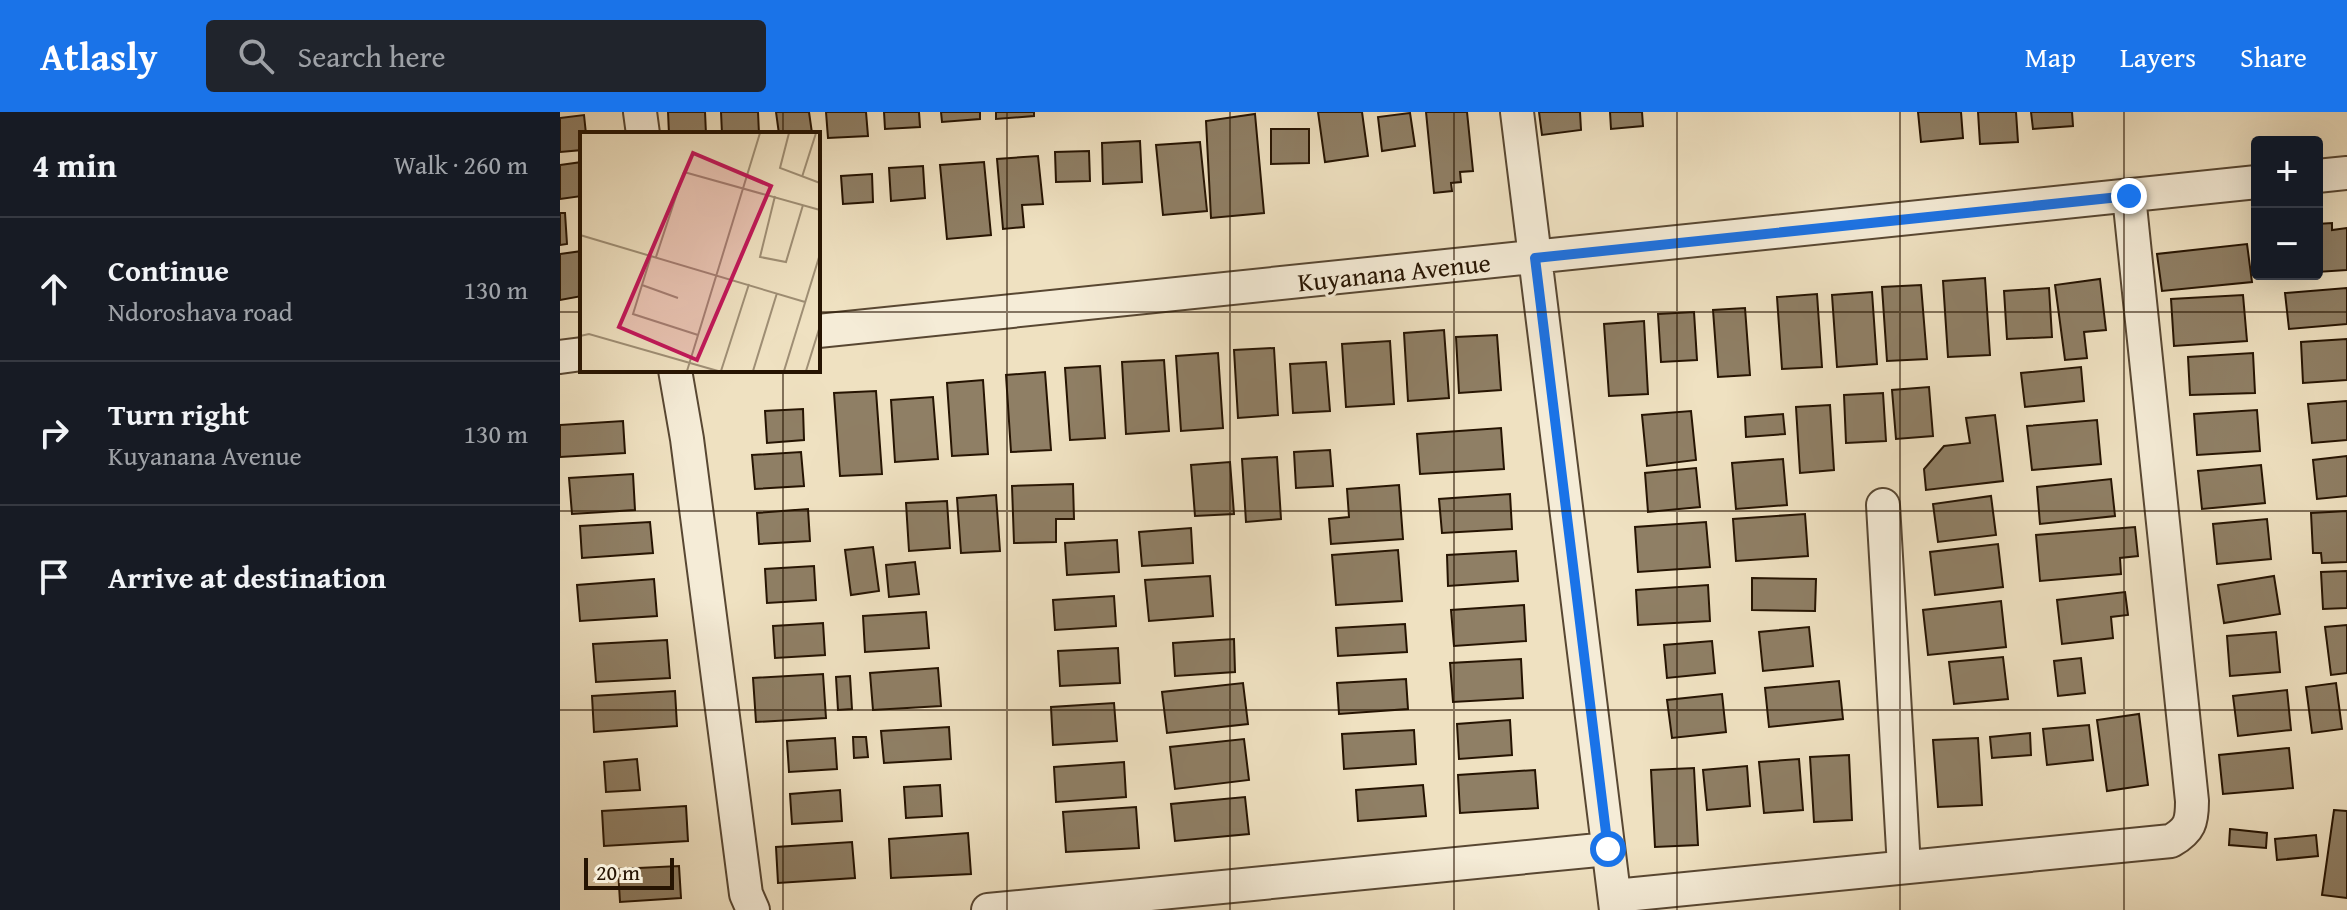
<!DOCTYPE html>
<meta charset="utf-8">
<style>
body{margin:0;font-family:"Gentium Book Plus",serif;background:#20242c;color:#f1f3f6}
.controls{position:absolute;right:24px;top:24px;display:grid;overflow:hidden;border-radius:8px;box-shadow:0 8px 32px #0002}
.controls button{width:72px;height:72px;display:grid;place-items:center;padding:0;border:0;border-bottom:2px solid #363941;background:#171b24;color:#f1f3f6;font:40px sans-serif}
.scale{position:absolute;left:24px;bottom:20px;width:90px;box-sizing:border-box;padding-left:8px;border:4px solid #261402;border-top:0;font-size:22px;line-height:28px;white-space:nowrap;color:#261402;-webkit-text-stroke:6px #f5ecd7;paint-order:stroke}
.stop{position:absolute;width:24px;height:24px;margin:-18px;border:6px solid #1a73e8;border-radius:50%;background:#fff}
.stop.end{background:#1a73e8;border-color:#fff;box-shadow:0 2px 8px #0008}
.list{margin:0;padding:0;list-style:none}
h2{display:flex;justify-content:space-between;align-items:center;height:104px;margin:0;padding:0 32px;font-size:34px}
h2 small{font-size:26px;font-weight:400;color:#9ea1a6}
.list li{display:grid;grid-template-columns:52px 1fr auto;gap:24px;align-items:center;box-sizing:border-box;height:144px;padding:0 32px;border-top:2px solid #363941}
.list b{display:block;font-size:30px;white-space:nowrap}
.list p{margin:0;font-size:26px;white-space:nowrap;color:#9ea1a6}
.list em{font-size:26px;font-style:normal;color:#9ea1a6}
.icon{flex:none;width:44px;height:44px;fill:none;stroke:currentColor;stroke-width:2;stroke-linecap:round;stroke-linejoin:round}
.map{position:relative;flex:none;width:1787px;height:798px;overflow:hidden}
header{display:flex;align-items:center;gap:48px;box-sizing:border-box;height:112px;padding:0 40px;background:#1a73e8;color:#fff}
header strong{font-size:38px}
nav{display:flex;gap:44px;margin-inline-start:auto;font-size:28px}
.search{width:560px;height:72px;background:#20242c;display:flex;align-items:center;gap:20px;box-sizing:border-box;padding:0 28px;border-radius:8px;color:#9ea1a6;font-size:30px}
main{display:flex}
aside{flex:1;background:#171b24}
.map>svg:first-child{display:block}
.building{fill:#8f7f65;stroke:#261402;stroke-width:2}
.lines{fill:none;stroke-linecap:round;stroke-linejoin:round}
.street-casing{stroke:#584732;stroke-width:36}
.street{stroke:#f5ecd7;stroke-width:32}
.route{stroke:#1a73e8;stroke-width:10}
.grid{fill:none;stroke:#261402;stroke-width:2;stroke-opacity:0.55}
.labels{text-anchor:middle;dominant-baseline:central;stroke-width:6;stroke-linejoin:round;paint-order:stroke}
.street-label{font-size:26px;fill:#261402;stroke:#f5ecd7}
.inset-road{fill:none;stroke:#9f8f75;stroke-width:2}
.view{fill:#c2185b;fill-opacity:0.15;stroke:#c2185b;stroke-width:4}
.inset-edge{fill:none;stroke:#261402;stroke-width:4}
</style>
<header>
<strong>Atlasly</strong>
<div class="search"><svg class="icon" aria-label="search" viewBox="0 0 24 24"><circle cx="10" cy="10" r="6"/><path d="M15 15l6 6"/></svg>Search here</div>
<nav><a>Map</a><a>Layers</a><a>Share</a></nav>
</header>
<main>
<aside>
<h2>4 min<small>Walk · 260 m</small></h2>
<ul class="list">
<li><svg class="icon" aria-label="ahead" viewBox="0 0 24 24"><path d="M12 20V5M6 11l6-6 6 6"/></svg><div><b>Continue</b><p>Ndoroshava road</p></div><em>130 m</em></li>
<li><svg class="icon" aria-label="right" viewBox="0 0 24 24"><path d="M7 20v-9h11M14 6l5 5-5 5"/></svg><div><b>Turn right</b><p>Kuyanana Avenue</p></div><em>130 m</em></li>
<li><svg class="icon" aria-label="arrive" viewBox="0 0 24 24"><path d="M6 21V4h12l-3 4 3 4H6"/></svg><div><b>Arrive at destination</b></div></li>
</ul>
</aside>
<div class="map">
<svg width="1787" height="798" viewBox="0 0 1787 798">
<rect width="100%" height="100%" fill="#efe1c1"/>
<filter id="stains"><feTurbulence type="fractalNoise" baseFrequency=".0025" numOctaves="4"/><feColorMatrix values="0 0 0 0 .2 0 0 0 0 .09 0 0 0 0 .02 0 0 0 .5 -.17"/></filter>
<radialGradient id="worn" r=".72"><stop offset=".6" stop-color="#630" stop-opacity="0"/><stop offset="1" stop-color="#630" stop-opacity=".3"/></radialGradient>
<path class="building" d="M108 0H145L146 22H109Z
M161 0H198L199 22H162Z
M216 0H249L252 21 219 22Z
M266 0H306L308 24 268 26Z
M324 0H359L360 15 325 17Z
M381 0H420V7L382 10Z
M436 0H474V4L436 7Z
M758 0H802L808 44 765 50Z
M866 0H907L913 59 900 60 901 70 891 71 892 79 874 81Z
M979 0H1020L1021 18 982 23Z
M1050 0H1082L1083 14 1051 17Z
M1358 0H1401L1403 26 1361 30Z
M1418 0H1456L1458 30 1420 32Z
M1471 0H1512L1513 14 1473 17Z
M850 1 855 34 822 39 818 5Z
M695 2 704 101 651 106 646 9Z
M24 3 26 22H22V38L0 40V6Z
M711 17H749V51L711 52Z
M580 29 582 70 543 72 542 31Z
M640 30 647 99 603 103 596 33Z
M529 39 530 69 496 70 495 40Z
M478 44 483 92 462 93 464 115 443 117 437 47Z
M22 50V84L0 87V53Z
M424 50 431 123 387 127 380 53Z
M363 54 365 86 331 89 329 56Z
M312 62 313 90 283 92 281 64Z
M0 101H5L7 132 0 133Z
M1772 111V118L1787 116V158L1757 160V112Z
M1687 132 1692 170 1602 179 1597 142Z
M22 139V184L0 188V142Z
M1425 166 1430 243 1388 245 1383 169Z
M1540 167 1546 218 1524 220 1527 246 1505 248 1495 173Z
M1361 173 1367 247 1327 249 1322 175Z
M1489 176 1492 225 1447 227 1444 179Z
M1787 176V212L1729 217 1725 181Z
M1312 180 1317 252 1277 255 1272 183Z
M1257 182 1262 255 1222 257 1217 185Z
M1683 183 1687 229 1614 234 1611 187Z
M1185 196 1190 263 1158 265 1153 198Z
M1134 200 1137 248 1101 250 1098 202Z
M1084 209 1088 282 1049 284 1044 212Z
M884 218 889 286 848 289 844 221Z
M937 223 941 278 899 281 896 225Z
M1787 227V268L1743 271 1741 230Z
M830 229 834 292 786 295 782 232Z
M714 236 718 303 678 306 674 238Z
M658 241 663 316 621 319 616 244Z
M1693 241 1695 281 1630 283 1628 245Z
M604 248 609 319 566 322 562 250Z
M766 250 770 299 733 301 730 252Z
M540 254 545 326 510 328 505 256Z
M1521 255 1524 289 1465 295 1461 261Z
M485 260 491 338 451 340 446 263Z
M423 268 428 342 392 344 387 271Z
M1369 275 1373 324 1336 327 1332 278Z
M316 279 322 362 280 364 274 281Z
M1323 281 1326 329 1286 331 1284 283Z
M373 285 378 347 335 350 331 288Z
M1787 289V328L1752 331 1748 292Z
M1270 293 1274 358 1240 361 1236 295Z
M243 297 244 328 207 331 205 299Z
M1697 298 1700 339 1637 343 1634 302Z
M1131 299 1136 348 1087 354 1082 303Z
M1223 302 1225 322 1186 325 1185 305Z
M1435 303 1443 369 1366 378 1364 357 1384 334 1410 331 1406 306Z
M1537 308 1541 352 1472 358 1467 314Z
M63 309 65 341 0 345V313Z
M941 316 944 357 860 362 857 322Z
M770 338 773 374 736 376 734 340Z
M241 340 244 374 195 377 192 343Z
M1787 344V384L1757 387 1753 348Z
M717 345 721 407 686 410 682 347Z
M1223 347 1227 393 1176 397 1172 351Z
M670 350 674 402 635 404 631 353Z
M1701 353 1705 391 1642 397 1638 359Z
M1136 356 1140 395 1088 400 1085 361Z
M73 362 75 398 12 402 9 366Z
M1551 367 1555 404 1480 412 1477 375Z
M513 372 514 407H496V430L454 431 452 374Z
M839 373 843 427 771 432 769 407 789 405 787 377Z
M950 382 952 417 882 421 879 387Z
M436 383 440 439 401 441 397 386Z
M1431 384 1436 423 1378 430 1373 392Z
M387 389 390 436 349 439 346 391Z
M248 397 250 429 199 432 197 401Z
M1787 399V450L1762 451 1761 441H1753L1751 401Z
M1245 402 1248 444 1176 449 1173 407Z
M1707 407 1711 447 1657 452 1653 412Z
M90 410 93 441 22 446 20 414Z
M1146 410 1150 455 1078 460 1075 415Z
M1575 415 1578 444 1560 446 1561 462 1480 469 1476 423Z
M631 416 633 451 582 454 579 420Z
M557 428 559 460 507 463 505 431Z
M1438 432 1443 475 1375 483 1370 440Z
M313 435 319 479 291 483 285 438Z
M838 438 842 489 776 493 772 443Z
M956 439 958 469 888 474 887 443Z
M355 450 359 482 329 485 326 453Z
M254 454 256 488 207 491 205 457Z
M1787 459V496L1763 497 1761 460Z
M650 464 653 504 589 509 585 468Z
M1714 464 1720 502 1664 511 1658 473Z
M1192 466 1256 467 1255 499 1192 498Z
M94 467 97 504 20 509 17 473Z
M1148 473 1150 509 1078 513 1076 478Z
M1565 480 1568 503 1551 505 1553 526 1502 532 1497 488Z
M554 484 556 514 495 518 493 488Z
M1441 489 1446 535 1368 543 1363 498Z
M964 493 966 529 894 534 891 498Z
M366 500 369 536 305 540 303 504Z
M263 511 265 543 215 546 213 514Z
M845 512 847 540 778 544 776 516Z
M1787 513V561L1771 563 1765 515Z
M1249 515 1253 554 1203 559 1199 520Z
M1716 520 1720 560 1670 564 1667 524Z
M674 527 675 560 615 564 613 531Z
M107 528 110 566 36 570 33 532Z
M1152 529 1155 561 1107 566 1104 533Z
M558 536 560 571 500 574 498 539Z
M1443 545 1448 587 1394 592 1389 550Z
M1521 546 1525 581 1498 584 1494 549Z
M961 547 963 586 893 590 890 551Z
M378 556 381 594 313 598 310 561Z
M263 562 266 606 196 610 193 566Z
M290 564 292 597 278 598 276 565Z
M846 567 848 597 779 602 777 571Z
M1279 569 1283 607 1209 615 1205 576Z
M683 571 688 612 607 621 602 580Z
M1776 571 1782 617 1752 621 1746 575Z
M1727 578 1731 618 1678 624 1673 584Z
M115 579 117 614 34 620 32 584Z
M1162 582 1166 620 1112 626 1107 588Z
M554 591 557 629 493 633 491 595Z
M1579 602 1588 673 1547 679 1537 608Z
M950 608 952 643 899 647 897 612Z
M1529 613 1533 648 1487 653 1483 617Z
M389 615 391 647 324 651 321 619Z
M854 618 856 652 784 657 782 622Z
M1470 621 1471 643 1432 646 1430 625Z
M293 625H306L308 645 294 646Z
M275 626 277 657 229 660 227 629Z
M1418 626 1422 693 1378 695 1373 628Z
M684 627 689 668 615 677 610 635Z
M1729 636 1733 676 1663 682 1659 643Z
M1289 643 1292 708 1254 710 1250 645Z
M77 647 80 678 46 680 44 650Z
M1239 647 1243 698 1204 701 1199 650Z
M564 650 566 685 496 690 494 655Z
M1187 654 1190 694 1147 698 1143 658Z
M1134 656 1138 733 1095 735 1091 658Z
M975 658 978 696 900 701 898 663Z
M380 673 382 704 346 706 344 675Z
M863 673 866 704 798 709 796 678Z
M280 678 282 709 232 712 230 682Z
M685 685 689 722 615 729 611 692Z
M126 694 128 729 44 734 42 699Z
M576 695 579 736 506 740 503 700Z
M1774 698 1787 699V786L1762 783Z
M1670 717 1707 721 1706 736 1669 733Z
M408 721 411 762 331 766 329 727Z
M1756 723 1758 744 1717 748 1715 727Z
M292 730 295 766 218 771 216 735Z
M119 754 121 786 60 790 58 757Z"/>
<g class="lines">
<defs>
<path id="street" d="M80 0 83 22
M957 0 1056 798
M1757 64 1787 61
M258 219 1697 70
M0 245 22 242
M115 258 127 327 186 782 193 798
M1323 393 1344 755
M1055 784 1611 729C1630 718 1632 710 1632 689L1569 84
M428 798 1048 737"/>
</defs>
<use href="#street" class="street-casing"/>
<use href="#street" class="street"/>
</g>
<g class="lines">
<path class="route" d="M1048 737 975 146 1569 84"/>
</g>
<path class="grid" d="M223 0V22M447 0V798M670 0V798M894 0V798M1117 0V798M1340 0V798M1564 0V798M0 200H22M258 200H1787M223 258V798M0 399H1787M0 598H1787"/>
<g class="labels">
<g class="street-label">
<text transform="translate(834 160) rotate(-6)">Kuyanana Avenue</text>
</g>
</g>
<g transform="translate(20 20)">
<rect width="240" height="240" fill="#efe1c1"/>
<path class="inset-road" d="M209 1 200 36 240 51M222 45 236 1M195 64 180 125 206 130 223 73M0 103 225 170M71 124 53 182 118 203M76 125 104 40 240 78M62 153 98 166M0 204 9 202 138 239M107 239 180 1M141 239 169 152M173 239 197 161M204 239 240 122M226 239 240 194"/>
<path class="view" d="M113 21 191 54 117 228 39 195Z"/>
<rect width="240" height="240" class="inset-edge"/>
</g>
<rect width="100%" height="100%" filter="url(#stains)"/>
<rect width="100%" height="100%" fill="url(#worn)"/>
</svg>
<div class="controls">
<button>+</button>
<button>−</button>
</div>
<div class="scale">20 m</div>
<div class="stop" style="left:1048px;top:737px"></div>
<div class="stop end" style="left:1569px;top:84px"></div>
</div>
</main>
